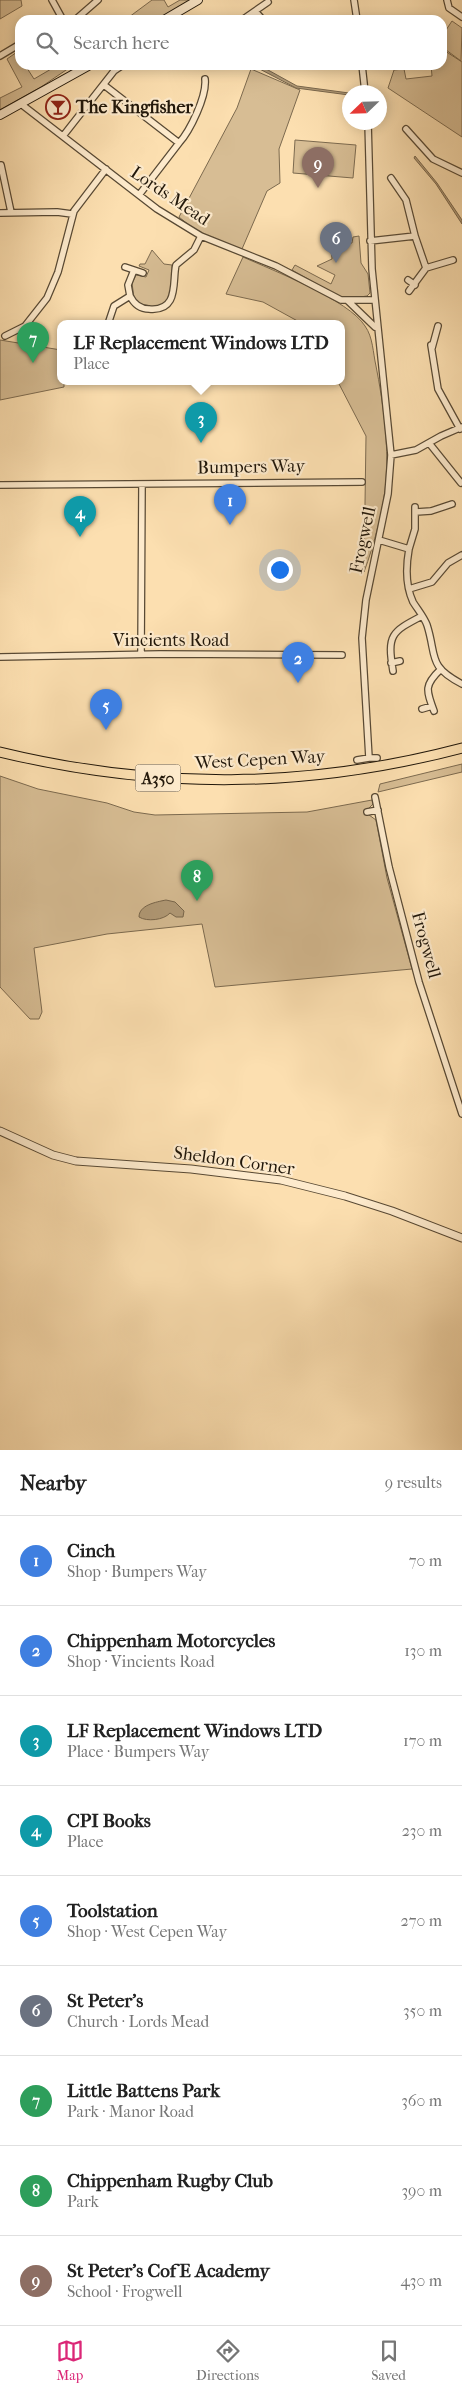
<!DOCTYPE html>
<meta charset="utf-8">
<style>
body{margin:0;font-family:"IM FELL French Canon",serif;background:#f2f2f2;color:#222}
.compass{position:absolute;left:342px;top:85px;width:45px;height:45px;border-radius:50%;background:#fff;box-shadow:0 2px 12px #0003;rotate:247deg}
.you{position:absolute;left:279px;top:569px;width:18px;height:18px;margin:-12px;border:4px solid #fff;border-radius:50%;background:#1a73e8;box-shadow:0 0 0 8px #1a73e833}
.badge{display:grid;place-items:center;width:32px;height:32px;border-radius:50%;background:#db2777;color:#fff;font-size:16px;font-weight:700}
.pin{position:absolute;translate:-50% -41px;filter:drop-shadow(0 1px 2px #0008)}
.pin::after{content:'';position:absolute;top:26px;width:18px;height:15px;background:inherit;clip-path:polygon(0 0,100% 0,50% 100%)}
.popup{position:absolute;left:57px;top:320px;width:288px;height:65px;box-sizing:border-box;display:grid;place-content:center;border-radius:10px;background:#fff;filter:drop-shadow(0 1px 4px #0005);font-size:16px;white-space:nowrap;color:#767676}
.popup b{font-size:19px;color:#222}
.popup::after{content:'';position:absolute;left:50%;top:100%;margin-left:-10px;border:10px solid transparent;border-top-color:#fff}
.list{margin:0;padding:0;list-style:none}
h2{display:flex;justify-content:space-between;align-items:center;height:65px;margin:0;padding:0 20px;font-size:21px}
h2 small{font-size:16px;font-weight:400;color:#767676}
.list li{display:grid;grid-template-columns:32px 1fr auto;gap:15px;align-items:center;box-sizing:border-box;height:90px;padding:0 20px;border-top:1px solid #e0e0e0}
.list b{display:block;font-size:19px;white-space:nowrap}
.list p{margin:0;font-size:16px;white-space:nowrap;color:#767676}
.list em{font-size:16px;font-style:normal;color:#767676}
.icon{flex:none;width:28px;height:28px;fill:none;stroke:currentColor;stroke-width:2;stroke-linecap:round;stroke-linejoin:round}
.map{position:relative;flex:none;width:462px;height:1450px;overflow:hidden}
.search{position:absolute;background:#fff;box-shadow:0 2px 12px #0003;left:15px;right:15px;top:15px;height:55px;display:flex;align-items:center;gap:12px;box-sizing:border-box;padding:0 18px;border-radius:15px;color:#767676;font-size:19px}
.sheet{height:875px;background:#fff}
nav{display:flex;justify-content:space-around;align-items:center;box-sizing:border-box;height:70px;border-top:1px solid #e0e0e0;background:#fff;font-size:14px;color:#767676}
nav a{display:grid;justify-items:center;gap:2px}
nav .on{color:#db2777}
.map>svg:first-child{display:block}
.green{fill:#d7bd94;stroke:#7c6a4f}
.water{fill:#b29b78;stroke:#78664c}
.lines{fill:none;stroke-linecap:round;stroke-linejoin:round}
.minor-casing{stroke:#584934;stroke-width:8}
.tertiary-casing{stroke:#584934;stroke-width:9}
.secondary-casing{stroke:#21170a;stroke-width:10}
.trunk-casing{stroke:#21170a;stroke-width:11}
.minor{stroke:#fdeacc;stroke-width:5.5}
.tertiary{stroke:#fdeacc;stroke-width:7}
.secondary{stroke:#fdeacc;stroke-width:8}
.trunk{stroke:#fcdfb0;stroke-width:9}
.labels{text-anchor:middle;dominant-baseline:central;stroke-width:4.5;stroke-linejoin:round;paint-order:stroke}
.shield{fill:#fdeacc;stroke:#635644;stroke-width:1}
.shield-label{font-size:16px;font-weight:bold;fill:#21170a}
.poi-label{font-size:18px;font-weight:bold;fill:#21170a;stroke:#fdeacc;text-anchor:start}
.street-label{font-size:18px;fill:#21170a;stroke:#fdeacc}
</style>
<div class="map">
<svg width="462" height="1450" viewBox="0 0 462 1450">
<rect width="100%" height="100%" fill="#fcdfb0"/>
<filter id="stains"><feTurbulence type="fractalNoise" baseFrequency=".004" numOctaves="4"/><feColorMatrix values="0 0 0 0 .2 0 0 0 0 .09 0 0 0 0 .02 0 0 0 .5 -.17"/></filter>
<radialGradient id="worn" r=".72"><stop offset=".6" stop-color="#630" stop-opacity="0"/><stop offset="1" stop-color="#630" stop-opacity=".3"/></radialGradient>
<path class="green" d="M0 0H21L22 6 0 19Z
M152 0H164L168 7 180 0H192L159 20H125Z
M452 21 462 28 461 61 442 47V36Z
M442 49 462 62V137L388 88 394 70 404 69 406 79 432 76 431 65H442Z
M17 52 20 65H25L34 79 58 65H81L71 72 69 68 41 87 0 110V98L22 87 7 59Z
M251 69 300 90 279 149 280 183 267 191 242 249 201 235 179 217 237 108Z
M295 140 356 145 353 178 293 173Z
M359 236 361 263 368 274 370 293 367 296 346 299 340 297 292 270 295 265 331 284 335 275 317 266 332 259 331 245 352 243 353 237Z
M152 250 164 264 172 265C171 274 174 285 170 294 164 311 144 310 134 298L132 283 136 275 146 277 149 270 139 266 140 264H145Z
M243 257C272 270 349 300 365 326 373 337 373 353 376 366 383 402 389 443 386 480 384 508 374 545 364 572L366 436 338 382H341V324H303L263 302 226 294Z
M0 340 61 350V382H64V387L0 400Z
M462 764V772L378 792 380 784Z
M0 776 38 789 107 803 134 812 155 815 307 812 372 800 373 804 367 810 369 815 376 820 387 878 412 969 215 987 202 924 107 934 34 948 42 1012 39 1019H30L0 987Z"/>
<path class="water" d="M252 65H259L297 86 349 93V95L296 88Z
M415 156 437 183 462 220V224L436 184 414 158Z
M166 900 175 902 184 911 183 917H176L170 913C164 920 147 922 139 917 139 905 156 902 166 900Z"/>
<g class="lines">
<defs>
<path id="minor" d="M52 0 63 20
M354 0 357 20
M447 0 449 8 462 17
M255 11 268 2
M75 20 98 0
M242 20 255 11 263 20
M0 56 20 44
M362 65 365 92
M104 85 179 143 139 195
M21 104 157 209 201 236 276 266 341 300H374
M406 129 433 159 462 173
M63 136 114 71 123 65
M179 143C190 131 207 96 205 79
M1 165 11 212
M0 213 57 212 72 214
M370 241 415 236 406 200 391 178
M125 267 134 270 128 285 130 296
M426 268 453 260
M134 270 143 273
M408 280 415 285
M409 291 426 268 415 236
M348 301 375 327
M108 324 114 306 130 296C134 304 140 309 149 309 180 312 172 280 176 265L194 250 201 236
M5 336 25 326 47 298 58 272 74 211 106 169
M431 345 438 389 460 429
M432 348 438 326
M429 443 461 483
M391 455 416 450 441 436 462 427
M0 485 362 482
M416 512 431 511 452 504
M379 540 409 549 415 529V507
M409 549C406 566 405 585 413 602 418 610 424 617 427 625 437 656 427 666 462 684
M409 589 432 582 448 563 462 555
M141 654 142 484
M0 657 160 654 342 655
M391 663 400 661
M393 671C387 635 391 632 422 616
M422 709 432 706
M434 711C426 690 424 685 441 669
M369 758H377
M357 760 369 758 362 638 366 600 388 494 391 455 372 269 368 122
M375 797 389 867 419 982 462 1114
M367 812 378 810"/>
<path id="tertiary" d="M0 1131 53 1155 76 1161 191 1169 281 1180 345 1196 392 1211 462 1238"/>
<path id="secondary" d="M164 20 198 0
M0 115 90 65"/>
<path id="trunk" d="M0 752C157 790 306 789 462 748"/>
</defs>
<use href="#minor" class="minor-casing"/>
<use href="#tertiary" class="tertiary-casing"/>
<use href="#secondary" class="secondary-casing"/>
<use href="#trunk" class="trunk-casing"/>
<use href="#minor" class="minor"/>
<use href="#tertiary" class="tertiary"/>
<use href="#secondary" class="secondary"/>
<use href="#trunk" class="trunk"/>
</g>
<defs>
<symbol id="bar-ring" viewBox="-11 -11 22 22"><circle r="9.5" fill="#fdeacc" stroke="#8f2418" stroke-width="1.5"/><path d="M-6-5H6L.8 .8V4.5H3.5V6h-7V4.5H-.8V.8Z" fill="#8f2418"/></symbol>
</defs>
<g fill-rule="evenodd">
<use href="#bar-ring" x="44" y="93" width="28" height="28"/>
</g>
<g class="labels">
<rect class="shield" x="135.5" y="764.5" width="45" height="27" rx="4"/>
<g class="shield-label">
<text x="158" y="778">A350</text>
</g>
<g class="poi-label">
<text x="76" y="107">The Kingfisher</text>
</g>
<g class="street-label">
<text transform="translate(170 196) rotate(34)">Lords Mead</text>
<text transform="translate(251 467) rotate(-1)">Bumpers Way</text>
<text transform="translate(363 540) rotate(-78)">Frogwell</text>
<text x="171" y="640">Vincients Road</text>
<text transform="translate(260 760) rotate(-3)">West Cepen Way</text>
<text transform="translate(426 945) rotate(75)">Frogwell</text>
<text transform="translate(234 1161) rotate(8)">Sheldon Corner</text>
</g>
</g>
<rect width="100%" height="100%" filter="url(#stains)"/>
<rect width="100%" height="100%" fill="url(#worn)"/>
</svg>
<svg class="compass" viewBox="-18 -18 36 36"><path d="M0-13l5 13h-10z" fill="#e53935"/><path d="M0 13l5-13h-10z" fill="#767676"/></svg>
<div class="you"></div>
<div class="pin badge" style="left:230px;top:525px;background:#3f7fe0">1</div>
<div class="pin badge" style="left:298px;top:683px;background:#3f7fe0">2</div>
<div class="pin badge" style="left:201px;top:443px;background:#0f9aa8">3</div>
<div class="popup"><b>LF Replacement Windows LTD</b>Place</div>
<div class="pin badge" style="left:80px;top:537px;background:#0f9aa8">4</div>
<div class="pin badge" style="left:106px;top:730px;background:#3f7fe0">5</div>
<div class="pin badge" style="left:336px;top:263px;background:#6b7280">6</div>
<div class="pin badge" style="left:33px;top:363px;background:#2e9e5b">7</div>
<div class="pin badge" style="left:197px;top:901px;background:#2e9e5b">8</div>
<div class="pin badge" style="left:318px;top:188px;background:#8d6e63">9</div>
<div class="search"><svg class="icon" aria-label="search" viewBox="0 0 24 24"><circle cx="10" cy="10" r="6"/><path d="M15 15l6 6"/></svg>Search here</div>
</div>
<section class="sheet">
<h2>Nearby<small>9 results</small></h2>
<ul class="list">
<li><span class="badge" style="background:#3f7fe0">1</span><div><b>Cinch</b><p>Shop · Bumpers Way</p></div><em>70 m</em></li>
<li><span class="badge" style="background:#3f7fe0">2</span><div><b>Chippenham Motorcycles</b><p>Shop · Vincients Road</p></div><em>130 m</em></li>
<li><span class="badge" style="background:#0f9aa8">3</span><div><b>LF Replacement Windows LTD</b><p>Place · Bumpers Way</p></div><em>170 m</em></li>
<li><span class="badge" style="background:#0f9aa8">4</span><div><b>CPI Books</b><p>Place</p></div><em>230 m</em></li>
<li><span class="badge" style="background:#3f7fe0">5</span><div><b>Toolstation</b><p>Shop · West Cepen Way</p></div><em>270 m</em></li>
<li><span class="badge" style="background:#6b7280">6</span><div><b>St Peter's</b><p>Church · Lords Mead</p></div><em>350 m</em></li>
<li><span class="badge" style="background:#2e9e5b">7</span><div><b>Little Battens Park</b><p>Park · Manor Road</p></div><em>360 m</em></li>
<li><span class="badge" style="background:#2e9e5b">8</span><div><b>Chippenham Rugby Club</b><p>Park</p></div><em>390 m</em></li>
<li><span class="badge" style="background:#8d6e63">9</span><div><b>St Peter's CofE Academy</b><p>School · Frogwell</p></div><em>430 m</em></li>
</ul>
</section>
<nav>
<a class="on"><svg class="icon" aria-label="map" viewBox="0 0 24 24"><path d="M3 6l6-2 6 2 6-2v14l-6 2-6-2-6 2zM9 4v14M15 6v14"/></svg>Map</a>
<a><svg class="icon" aria-label="directions" viewBox="0 0 24 24"><path d="M12 3l9 9-9 9-9-9zM9 14v-3h6M13 9l2 2-2 2"/></svg>Directions</a>
<a><svg class="icon" aria-label="saved" viewBox="0 0 24 24"><path d="M7 4h10v16l-5-4-5 4z"/></svg>Saved</a>
</nav>
